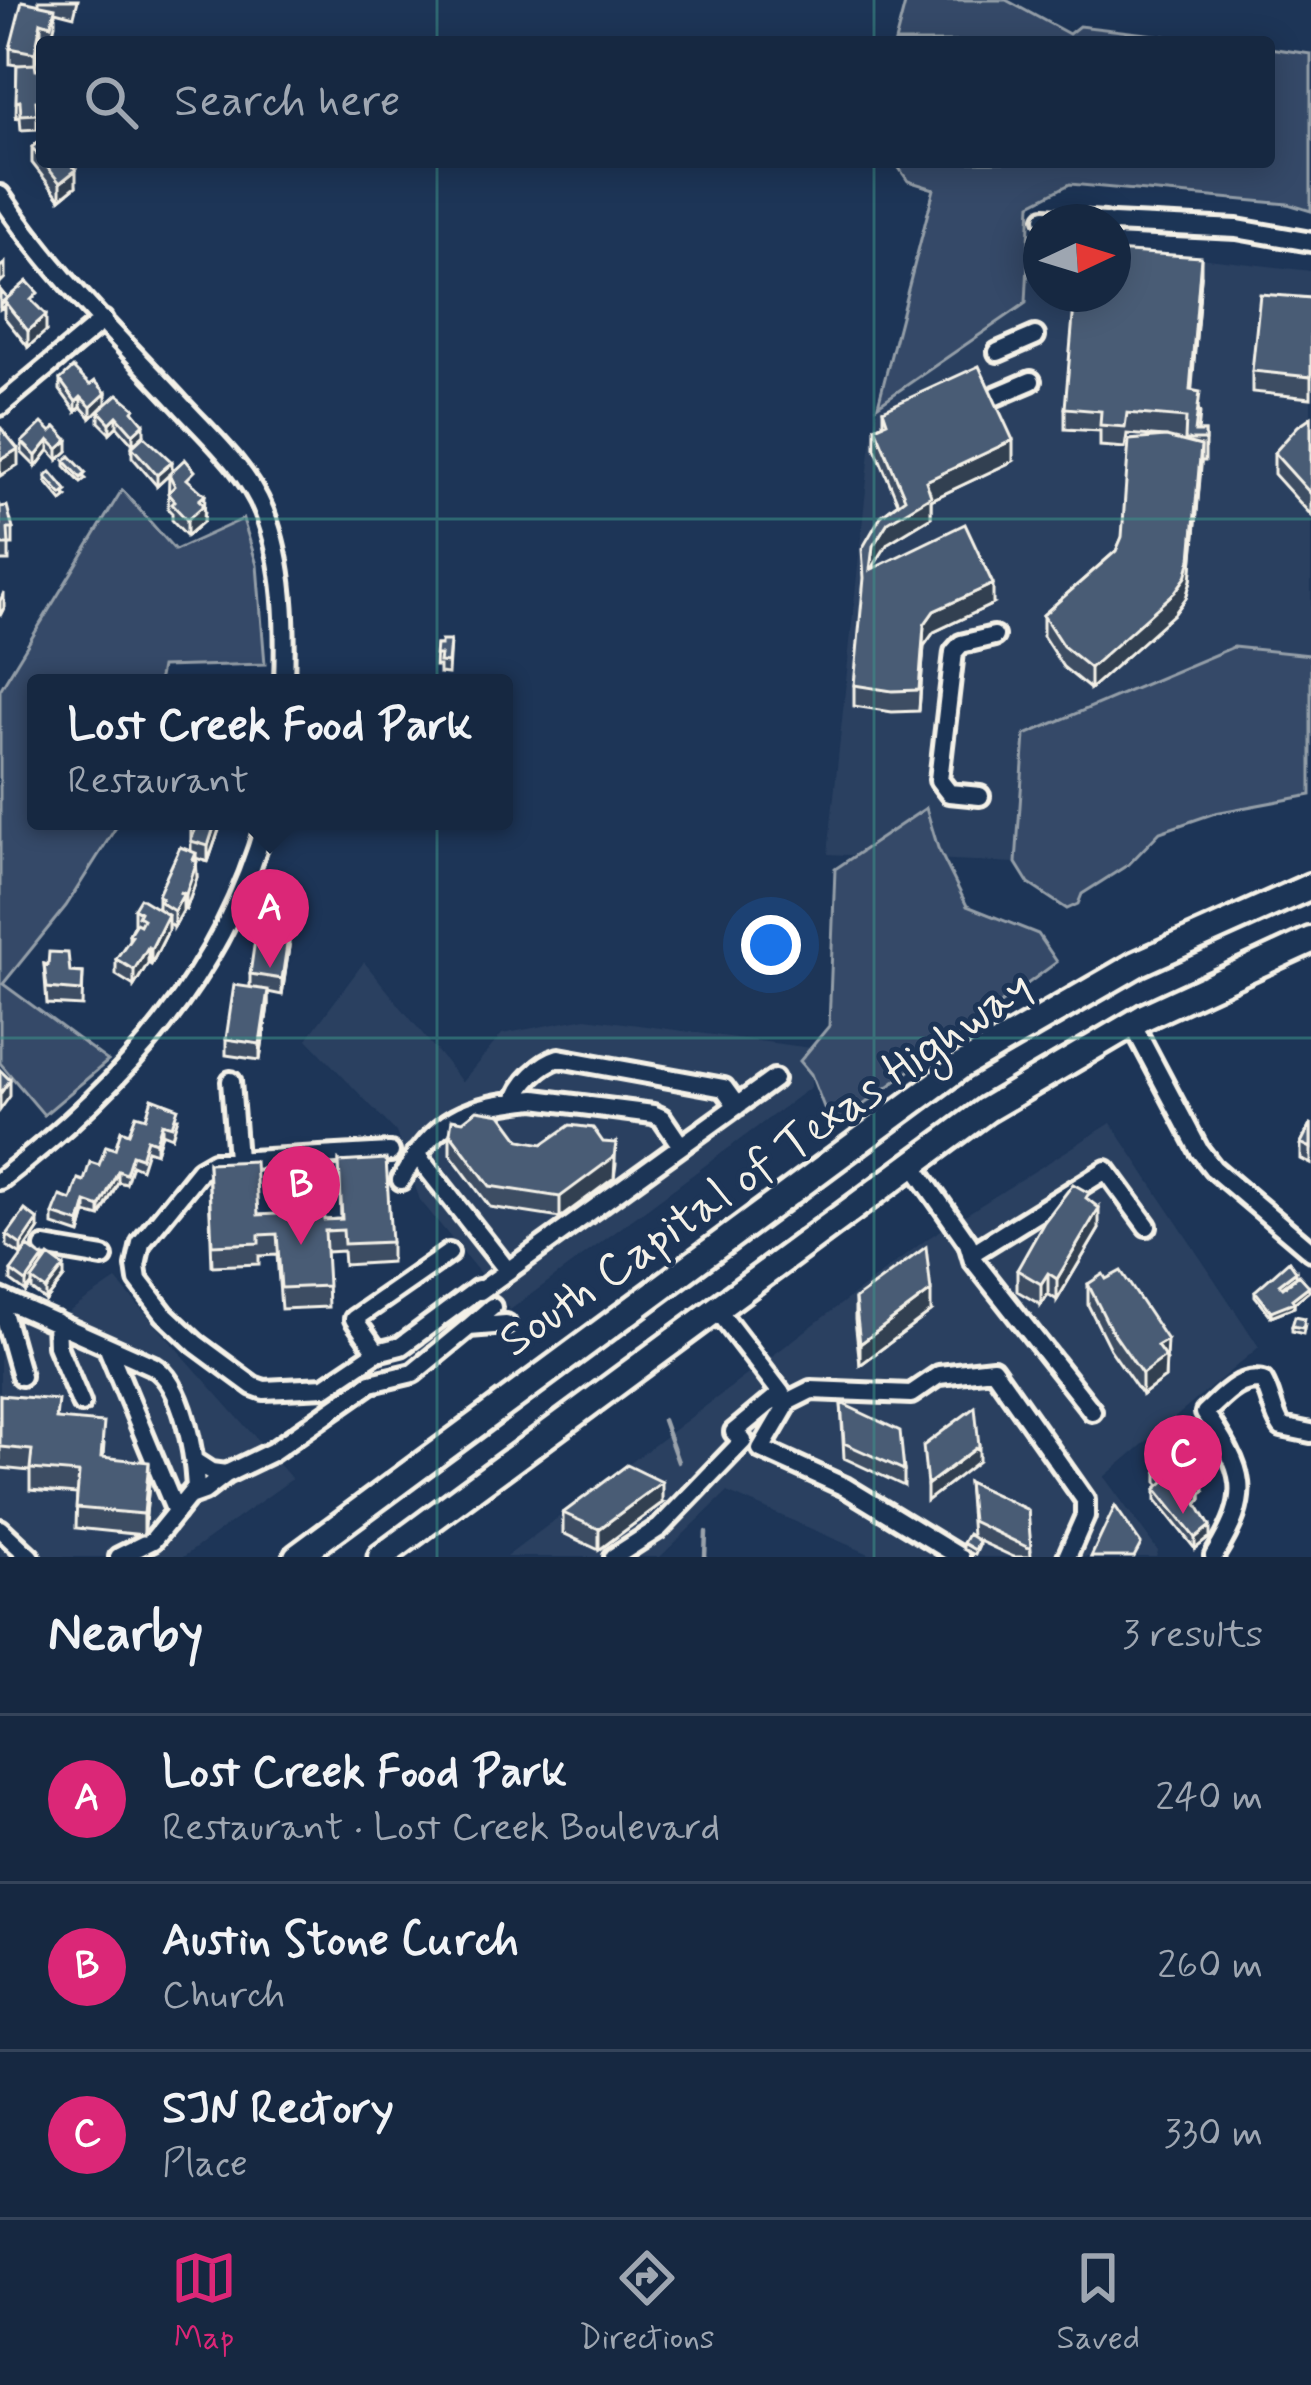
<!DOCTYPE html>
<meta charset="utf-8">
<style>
body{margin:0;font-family:Mynerve,sans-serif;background:#1f3048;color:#f1f3f6}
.compass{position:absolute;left:1023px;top:204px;width:108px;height:108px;border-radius:50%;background:#162841;box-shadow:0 6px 30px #0003;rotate:86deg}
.you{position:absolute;left:771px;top:945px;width:42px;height:42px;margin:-30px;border:9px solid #fff;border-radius:50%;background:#1a73e8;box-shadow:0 0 0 18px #1a73e833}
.badge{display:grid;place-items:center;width:78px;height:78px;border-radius:50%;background:#db2777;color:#fff;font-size:39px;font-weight:700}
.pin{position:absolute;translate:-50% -99px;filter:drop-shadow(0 3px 6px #0008)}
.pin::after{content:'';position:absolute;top:63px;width:42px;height:36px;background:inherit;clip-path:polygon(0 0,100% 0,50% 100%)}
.popup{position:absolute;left:27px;top:674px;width:486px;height:156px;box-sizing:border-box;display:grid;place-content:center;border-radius:12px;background:#162841;filter:drop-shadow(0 3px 9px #0005);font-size:39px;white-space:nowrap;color:#9ea6b1}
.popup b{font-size:45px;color:#f1f3f6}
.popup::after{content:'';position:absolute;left:50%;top:100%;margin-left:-24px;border:24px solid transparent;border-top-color:#162841}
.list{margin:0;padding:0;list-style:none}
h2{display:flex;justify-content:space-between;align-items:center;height:156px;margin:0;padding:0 48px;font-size:51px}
h2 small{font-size:39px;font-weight:400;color:#9ea6b1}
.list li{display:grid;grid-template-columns:78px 1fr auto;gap:36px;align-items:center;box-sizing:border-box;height:168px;padding:0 48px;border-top:3px solid #35445a}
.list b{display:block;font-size:45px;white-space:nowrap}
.list p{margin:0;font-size:39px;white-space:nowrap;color:#9ea6b1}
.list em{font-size:39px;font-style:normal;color:#9ea6b1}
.icon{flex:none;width:66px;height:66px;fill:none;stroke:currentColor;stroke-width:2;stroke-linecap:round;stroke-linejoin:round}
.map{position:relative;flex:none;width:1311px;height:1557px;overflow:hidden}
.search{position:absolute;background:#162841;box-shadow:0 6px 30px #0003;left:36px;right:36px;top:36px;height:132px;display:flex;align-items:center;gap:30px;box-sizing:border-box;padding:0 42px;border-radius:12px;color:#9ea6b1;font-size:45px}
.sheet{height:660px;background:#162841}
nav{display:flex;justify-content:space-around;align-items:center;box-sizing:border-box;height:168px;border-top:3px solid #35445a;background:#162841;font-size:33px;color:#9ea6b1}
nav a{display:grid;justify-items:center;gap:6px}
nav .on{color:#db2777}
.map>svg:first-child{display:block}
.built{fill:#2a4060}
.green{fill:#354a67;stroke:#949ea8;stroke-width:3}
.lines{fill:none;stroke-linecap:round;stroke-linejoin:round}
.stream{stroke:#9aa2ab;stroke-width:4.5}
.minor-casing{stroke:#f4f1e8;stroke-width:26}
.highway-casing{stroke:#f4f1e8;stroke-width:33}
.minor{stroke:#1d3557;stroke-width:16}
.highway{stroke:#1d3557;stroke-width:24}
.wall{fill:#3e4e64;stroke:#f4f1e8;stroke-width:3}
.shaded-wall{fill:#324051;stroke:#f4f1e8;stroke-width:3}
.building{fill:#485b74;stroke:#f4f1e8;stroke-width:3}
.grid{fill:none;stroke:#3d8f86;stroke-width:3;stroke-opacity:0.55}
.labels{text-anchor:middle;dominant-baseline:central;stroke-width:10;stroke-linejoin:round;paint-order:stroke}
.street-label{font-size:48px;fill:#f4f1e8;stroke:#1d3557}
</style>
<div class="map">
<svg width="1311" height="1557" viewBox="0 0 1311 1557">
<rect width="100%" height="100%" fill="#1d3557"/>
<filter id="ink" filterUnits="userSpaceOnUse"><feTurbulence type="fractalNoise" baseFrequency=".00833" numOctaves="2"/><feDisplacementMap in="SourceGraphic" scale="24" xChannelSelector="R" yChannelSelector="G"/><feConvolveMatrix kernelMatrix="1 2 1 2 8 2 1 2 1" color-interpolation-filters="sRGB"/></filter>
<g filter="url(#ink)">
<path class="built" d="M1030 240 1041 241V294H1113V248L1311 271V655L1233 647 1026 735 1016 863 828 854 870 451 878 405 1026 303Z
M364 962 462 1082 502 1034 586 1018 811 1048V1087L510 1310 420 1200 396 1132 307 1039Z
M1111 1123 1259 1347 1104 1477 1158 1551 1156 1557H876L727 1492 660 1557H506L927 1239Z
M116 1280 292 1479 183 1557H0V1289L64 1315Z"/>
<path class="green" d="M906 0H1006L1069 34 1079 26 1215 42H895Z
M1269 48 1311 54V211L1288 204 1070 184 1031 204 1026 303 878 405 934 189 908 181 895 162H1269Z
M122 490 175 550 243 519 257 565 265 664 161 667 158 683H36V821H120L66 906 3 984 108 1061 44 1115 0 1063V690Z
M1233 647 1311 655V795L1215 813 1160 832 1129 864 1082 894 1078 904 1067 909 1029 884 1016 863 1025 735Z
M926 808 938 848 967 906 1038 934 1057 962 832 1128 811 1074 800 1061 829 1026 835 869Z"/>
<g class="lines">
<path class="stream" d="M663 1420 678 1462
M705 1557 706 1532"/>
<defs>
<path id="minor" d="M0 195C50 271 118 337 179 403 209 436 247 469 264 511 285 565 286 626 284 683
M1045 218 1105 222
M1113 223 1237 229 1311 242
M998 352 1035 336
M991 398 1031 381
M0 406 103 320
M980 796 949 793 939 780 954 652 961 644 994 636
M1132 1023 1199 1150 1213 1168 1311 1251
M231 1081 237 1159
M516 1101C520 1083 542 1063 559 1058L724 1088 737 1106
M390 1152 214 1162 200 1170 141 1243 136 1266 138 1280 164 1314 196 1344 253 1386 264 1390 325 1387 377 1352 401 1346 478 1289
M416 1154 508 1271
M911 1162 968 1243 973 1260 1092 1411
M0 1180C124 1085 223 975 266 821
M401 1180C435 1118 466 1106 535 1099L653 1114 662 1118 681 1146
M44 1247 103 1257
M971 1254 1106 1170 1147 1226
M480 1291 774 1079
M0 1298 153 1366C184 1384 194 1454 196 1487L153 1540 119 1557
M5 1300 3 1312 21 1376
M492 1307 469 1327 506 1324
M56 1322 57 1346 81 1403
M107 1346 176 1512
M377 1352 354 1319 449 1253
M226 1474 272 1452 371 1383 413 1373 469 1327
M190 1496 204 1491 226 1474 211 1472 194 1461
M0 1529 30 1557
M1214 1556C1253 1493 1245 1472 1205 1413 1222 1398 1238 1376 1263 1381 1272 1396 1272 1413 1282 1427L1311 1433
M614 1557 659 1528 743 1441 734 1432 781 1393 716 1308
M960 1557 845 1487 761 1449 789 1401 811 1390 911 1394 939 1375 993 1369 1085 1500V1516L1067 1557"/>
<path id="highway" d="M297 1557 961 1066 1137 964 1311 886
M381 1557 986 1110 1144 1017 1311 940"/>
</defs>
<use href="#minor" class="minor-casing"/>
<use href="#highway" class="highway-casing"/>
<use href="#minor" class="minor"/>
<use href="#highway" class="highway"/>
</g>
<path class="wall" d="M39 0H78L74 16 55 11V24L51 40 41 38 35 65 42 89V116H37V129L21 130 20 117 16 118 17 65 10 64V48L39 5Z
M42 139V162H69L76 186 60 199 32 163V147Z
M1201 278 1191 391 1200 413 1198 432H1205V461H1201L1191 580 1186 598 1175 613 1090 689 1063 667 1043 636V615L1116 551 1166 437 1127 434 1125 448 1100 446V431L1065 429V408Z
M0 290 7 299 38 307 46 331 28 347 4 317V306L0 309Z
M1311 298V398L1252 392V371Z
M60 380 106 403 91 418 81 407 76 412 60 390Z
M883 410 1013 461 931 500V517L888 543 873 567 993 604 934 632 924 646 919 711 892 712 854 706V685L881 516 898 503 875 448V427L883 423Z
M99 411 135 414 144 434 133 444 117 426 110 433 99 422Z
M1311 417V515L1274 474V453Z
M51 432 68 451 58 460 49 450 36 467 22 453V442Z
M132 447 195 486 205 511 204 521 187 536 172 520V513L168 509 169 475 157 486 132 457Z
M65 461 86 479 81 483 65 466Z
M46 477 67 497 62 501 46 482Z
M0 507 13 529V545H9V561H0Z
M450 641 448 674 439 673V666H435L436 645H441Z
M191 821H222L208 862 196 858 197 878 186 910 183 909 174 927 168 924V931L151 965 148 963 134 986 116 975V959L129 940V934L134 924V908L158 909V895L191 851Z
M289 947 282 995 268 992V1006L260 1060 226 1055V1039L250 987V974Z
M44 964 70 972 83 973 82 1006 47 1004Z
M146 1118H178L172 1137 162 1133 156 1153 147 1150 141 1169 132 1165 126 1184 118 1182 100 1217 86 1213 80 1234 53 1225V1214L71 1200 84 1181Z
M1311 1123V1164L1301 1159V1143Z
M450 1133 520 1140 616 1164 614 1178 560 1218 490 1207 450 1154Z
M339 1162 391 1242V1262L344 1265 343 1251 326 1252 328 1307 281 1309 277 1255 259 1256V1264L212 1266 208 1163 258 1215 324 1220 341 1219Z
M1089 1201 1099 1229 1057 1300 1048 1294 1041 1305 1017 1291V1270Z
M38 1230 21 1255 7 1246V1235Z
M43 1264 64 1278 46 1301 32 1290V1284L26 1292 11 1281V1271Z
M1296 1276 1282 1287 1309 1291 1294 1303V1307L1271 1316 1255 1296V1291Z
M1106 1279 1167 1360 1165 1362V1378L1142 1395 1110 1349 1088 1305V1284Z
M855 1299 931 1312 860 1365 855 1320Z
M1305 1324 1303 1334 1292 1331V1326Z
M0 1395 58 1419 104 1444 103 1457 149 1483 144 1535 76 1528 77 1494 30 1490V1471L0 1468Z
M841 1403 904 1470V1486L844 1458Z
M1190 1452 1218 1459 1202 1472 1190 1457Z
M1157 1472 1173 1474 1204 1491 1201 1493V1499L1197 1504 1210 1537 1195 1549 1156 1500V1489L1160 1485 1157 1482Z
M968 1482 1028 1510 1031 1557H1014L979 1541V1546L975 1555 963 1549V1543L972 1536Z
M662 1503 599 1550 563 1533V1513Z"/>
<path class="shaded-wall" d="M41 22V38L35 69V53Z
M76 170V186L60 199V183Z
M1201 257V278L1190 411V390Z
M5 263V278L0 283V267Z
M46 315V331L28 347V331Z
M106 393V403L91 418V407Z
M81 397V407L76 412V402Z
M117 416V426L110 433V423Z
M144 424V434L133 444V434Z
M49 440V450L36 467V456Z
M68 440V451L58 460V449Z
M1013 440V461L931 500V517L888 543 873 567 870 570 873 546 888 522 926 481Z
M1201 446V467L1191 580 1186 598 1175 613 1090 689V668Z
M18 449V465L0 476V460Z
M172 462V472L157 486V475Z
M205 495 204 521 187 536V520L199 500Z
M993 584V604L934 632 924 646 919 711 924 625 934 611Z
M4 592V608L0 616V601Z
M216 821H222L208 862V846Z
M196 853 197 878 186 910V894Z
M183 895V911L174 927V911Z
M168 915V931L151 965V949Z
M289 931V947L282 995V979Z
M148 947V963L134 986V970Z
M268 990V1006L260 1060V1044Z
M10 1080V1096L0 1110V1094Z
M162 1123V1133L156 1153V1142Z
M616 1143 614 1178 560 1218V1197Z
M118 1171V1182L100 1217V1207Z
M86 1202V1213L80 1234V1223Z
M1099 1208V1229L1057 1300V1279Z
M38 1220V1230L21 1255V1245Z
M43 1258V1268L32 1280V1284L26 1292V1282Z
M64 1267V1278L46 1301V1290Z
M1296 1271V1276L1279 1289V1284Z
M1048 1273V1294L1041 1305V1284Z
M1309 1286V1291L1294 1303V1307L1271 1316V1311L1292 1299Z
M931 1291V1312L860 1365V1344Z
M1167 1340 1165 1378 1142 1395V1374L1157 1346Z
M979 1446V1461L927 1501V1485Z
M1218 1453V1459L1202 1472V1466Z
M149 1462V1483L144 1535V1514Z
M1204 1480V1491L1201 1493V1499L1194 1509V1499L1198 1485Z
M662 1482V1503L599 1550V1529Z
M1210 1526V1537L1195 1549V1538Z"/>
<path class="building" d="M22 1 55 8 51 25 41 22 35 53 10 48Z
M35 64 36 70H40L42 100 36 101 37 114 21 115 20 101 16 102 17 65Z
M42 139V161L32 147Z
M43 162H69L76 170 60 183Z
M1113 251 1201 257 1190 390 1200 392 1195 432H1205V440H1185L1186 418 1127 413 1125 427 1100 425 1101 411 1065 408 1075 294H1113Z
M27 281 38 293 31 300 46 315 28 331 4 301Z
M0 290 7 298 0 304Z
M1260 294 1311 298V377L1252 371Z
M979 366 1013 440 926 481 931 496 888 522 873 546 870 570 965 524 993 584 934 611 924 625 919 690 892 691 854 685 864 578 862 549 881 516 905 498 875 427 887 422 883 410Z
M73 368 90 385 95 381 106 393 91 407 81 397 76 402 60 380Z
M118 394 135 408 133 411 144 424 133 434 117 416 110 423 99 411Z
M1311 417V494L1274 453 1298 426Z
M42 423 51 432 56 427 68 440 58 449 49 440 36 456 22 442Z
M1 428 18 449 0 460V429Z
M144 436 172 462 157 475 132 447Z
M1166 437 1201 446 1191 559 1186 577 1175 592 1090 668 1063 646 1043 615 1116 551 1122 537 1129 440Z
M70 456 86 473 81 478 65 461Z
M185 459 195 471 187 479 205 495 199 500 204 505 187 520 172 504 175 501 168 493 175 486 169 474Z
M51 472 67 491 62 495 46 477Z
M7 506 13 529H8L9 545H0V507Z
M441 641H450L448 663 439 662 440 655H435L436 645H441Z
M191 821H216L208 846 191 841 196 827 190 825Z
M180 847 196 853 193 860 197 862 186 894 179 892 183 895 174 911 160 902 162 898 158 895Z
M140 898 168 915 151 949 148 947 134 970 116 959 132 936 129 934 136 923 140 925 143 919 138 916 140 912 134 908Z
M257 926 289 931 282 979 250 974Z
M49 952 68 953 70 972 83 973 82 991 47 988 44 964 48 965Z
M234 985 268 990 260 1044 226 1039Z
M0 1070 10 1080 0 1094Z
M152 1098 178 1108 172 1126 162 1123 156 1142 147 1139 141 1158 132 1155 126 1174 118 1171 100 1207 86 1202 80 1223 53 1214 60 1196 71 1200 78 1179 84 1181 90 1162 99 1165 106 1146 115 1149 121 1130 129 1133 136 1115 146 1118Z
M477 1110 501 1114 520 1140 543 1144 570 1125 593 1128 603 1142 616 1143 614 1157 560 1197 490 1186 450 1133 452 1119 463 1121Z
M1311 1123V1148L1301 1143Z
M386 1159 391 1242 344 1244 343 1230 325 1231 328 1286 281 1288 277 1234 259 1235V1243L212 1245 208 1163 255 1161 258 1215 276 1214V1206L323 1204 324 1220 342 1219 339 1162Z
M1073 1184 1089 1193 1086 1198 1099 1208 1057 1279 1048 1273 1041 1284 1017 1270 1044 1222Z
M25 1210 38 1220 21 1245 7 1235Z
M28 1247 43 1258 26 1282 11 1271Z
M926 1247 931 1291 860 1344 855 1299Z
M49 1256 64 1267 46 1290 32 1280Z
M1289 1261 1296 1271 1279 1284 1283 1288 1299 1275 1309 1286 1292 1299 1294 1302 1271 1311 1255 1291Z
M1121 1271 1167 1340 1157 1346 1165 1357 1142 1374 1110 1328 1088 1284 1103 1274 1106 1279Z
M1295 1316 1305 1318 1303 1328 1292 1326Z
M0 1395 58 1400 56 1419 104 1423 101 1457 149 1462 144 1514 76 1508 79 1473 30 1469 32 1450 0 1447Z
M841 1403 900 1431 904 1470 844 1443Z
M975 1407 979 1446 927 1485 923 1446Z
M1206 1439 1218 1453 1202 1466 1190 1452Z
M1189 1462 1204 1480 1198 1485 1201 1488 1194 1499 1210 1526 1195 1538 1156 1489 1165 1481 1157 1472 1166 1465 1173 1474Z
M627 1465 662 1482 599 1529 563 1513Z
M968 1482 1028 1510 1031 1549 972 1521Z
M1115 1506 1141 1544 1134 1557H1091Z
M968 1534 979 1541 975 1550 963 1543Z"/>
</g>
<path class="grid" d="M437 0V42M874 0V42M437 162V1557M874 162V1557M0 519H1311M0 1038H1311"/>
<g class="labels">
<g class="street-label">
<text transform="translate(766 1164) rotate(-35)">South Capital of Texas Highway</text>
</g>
</g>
</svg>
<svg class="compass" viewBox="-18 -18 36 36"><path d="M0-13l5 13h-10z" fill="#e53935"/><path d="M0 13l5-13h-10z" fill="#9ea6b1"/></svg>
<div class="you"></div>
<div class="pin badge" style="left:270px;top:968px">A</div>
<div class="popup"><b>Lost Creek Food Park</b>Restaurant</div>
<div class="pin badge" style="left:301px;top:1245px">B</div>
<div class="pin badge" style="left:1183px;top:1514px">C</div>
<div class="search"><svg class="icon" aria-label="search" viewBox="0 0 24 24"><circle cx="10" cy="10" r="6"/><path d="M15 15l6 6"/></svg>Search here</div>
</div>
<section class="sheet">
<h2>Nearby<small>3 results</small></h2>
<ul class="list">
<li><span class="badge">A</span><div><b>Lost Creek Food Park</b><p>Restaurant · Lost Creek Boulevard</p></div><em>240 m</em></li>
<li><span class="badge">B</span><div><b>Austin Stone Curch</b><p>Church</p></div><em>260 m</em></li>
<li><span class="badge">C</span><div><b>SJN Rectory</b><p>Place</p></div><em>330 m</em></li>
</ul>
</section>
<nav>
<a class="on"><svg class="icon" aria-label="map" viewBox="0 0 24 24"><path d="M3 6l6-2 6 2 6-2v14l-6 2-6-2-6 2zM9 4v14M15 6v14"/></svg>Map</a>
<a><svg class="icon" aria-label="directions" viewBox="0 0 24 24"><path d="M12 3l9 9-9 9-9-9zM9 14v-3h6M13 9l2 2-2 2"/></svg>Directions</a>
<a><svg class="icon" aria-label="saved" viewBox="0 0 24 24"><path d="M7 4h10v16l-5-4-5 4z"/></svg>Saved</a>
</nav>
